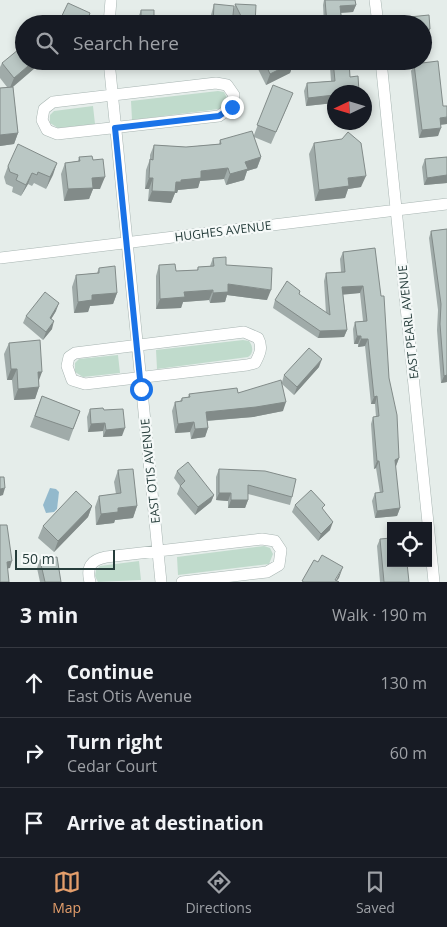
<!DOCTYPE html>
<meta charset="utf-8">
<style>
body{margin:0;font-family:"Open Sans",sans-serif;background:#242831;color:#f1f3f6}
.controls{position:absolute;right:15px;bottom:15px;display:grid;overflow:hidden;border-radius:0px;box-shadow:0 2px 8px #0003}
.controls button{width:45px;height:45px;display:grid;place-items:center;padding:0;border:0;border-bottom:1px solid #363941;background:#171b24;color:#f1f3f6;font:25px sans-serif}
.compass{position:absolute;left:327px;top:85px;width:45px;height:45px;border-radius:50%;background:#171b24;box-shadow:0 2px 8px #0003;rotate:266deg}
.scale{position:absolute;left:15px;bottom:12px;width:100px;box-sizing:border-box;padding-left:5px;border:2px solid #263d3b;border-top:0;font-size:14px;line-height:18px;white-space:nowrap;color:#263d3b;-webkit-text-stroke:4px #f5f9f8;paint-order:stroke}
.stop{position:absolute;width:15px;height:15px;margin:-11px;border:4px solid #1a73e8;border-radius:50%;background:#fff}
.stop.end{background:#1a73e8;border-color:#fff;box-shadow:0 1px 5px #0008}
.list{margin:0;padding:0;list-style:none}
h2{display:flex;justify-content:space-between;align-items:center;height:65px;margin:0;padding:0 20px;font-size:21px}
h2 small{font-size:16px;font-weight:400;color:#9ea1a6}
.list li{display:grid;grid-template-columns:32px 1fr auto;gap:15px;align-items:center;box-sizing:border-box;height:70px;padding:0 20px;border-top:1px solid #363941}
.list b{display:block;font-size:19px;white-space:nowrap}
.list p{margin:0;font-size:16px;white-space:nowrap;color:#9ea1a6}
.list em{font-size:16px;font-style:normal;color:#9ea1a6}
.icon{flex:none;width:28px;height:28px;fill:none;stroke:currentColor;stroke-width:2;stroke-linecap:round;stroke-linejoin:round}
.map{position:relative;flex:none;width:447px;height:582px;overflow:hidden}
.search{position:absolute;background:#171b24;box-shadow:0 2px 8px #0003;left:15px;right:15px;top:15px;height:55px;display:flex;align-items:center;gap:12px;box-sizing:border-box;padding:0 18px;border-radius:28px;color:#9ea1a6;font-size:19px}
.sheet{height:275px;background:#171b24}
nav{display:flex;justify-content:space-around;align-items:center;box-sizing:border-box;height:70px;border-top:1px solid #363941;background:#171b24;font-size:14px;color:#9ea1a6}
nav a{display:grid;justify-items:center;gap:2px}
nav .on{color:#e49e6b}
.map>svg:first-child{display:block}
.green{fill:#c0dbcc}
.water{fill:#93b9cc}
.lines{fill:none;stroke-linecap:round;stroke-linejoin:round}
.street-casing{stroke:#a8b5b2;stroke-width:12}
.street{stroke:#fff;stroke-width:11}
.wall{fill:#a0aba9}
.shaded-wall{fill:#828b89}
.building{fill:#bac7c4;stroke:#828b89}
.route{stroke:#1a73e8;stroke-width:6}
.labels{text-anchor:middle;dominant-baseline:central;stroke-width:4.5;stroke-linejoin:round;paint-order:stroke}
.street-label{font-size:12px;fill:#263d3b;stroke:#f5f9f8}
</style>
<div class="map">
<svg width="447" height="582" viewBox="0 0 447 582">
<rect width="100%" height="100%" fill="#e5edea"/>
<path class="green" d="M218 91 224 92 227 98V104L219 109 132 120 131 101Z
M93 106 95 124 58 128 50 123V115L54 111Z
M243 340 249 341C253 346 254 353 248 357L157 369 156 350Z
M118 355 120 373 83 377 75 372V363L79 359Z
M264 546 270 548 273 554 269 564 178 575 177 557Z
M139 561 141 580 98 582 95 576 96 570 100 566Z"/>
<path class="water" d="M50 488 56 489 59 492 57 509 54 512 46 513 43 505Z"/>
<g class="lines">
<defs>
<path id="street" d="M375 0 378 24
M109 24 111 0
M109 61 161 582
M381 61 434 582
M216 83 227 85 234 95 232 107 219 116 57 134 47 130 42 120 44 109 53 102Z
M0 258 447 204
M244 332 258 338C263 347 260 354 255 363L247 365 85 384 72 380 67 366 69 357 75 353Z
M90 582C86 567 91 560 106 557L262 539 275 541 281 550 279 565 267 572 182 582"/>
</defs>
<use href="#street" class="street-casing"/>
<use href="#street" class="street"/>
</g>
<path class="wall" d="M324 0H355L356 5 353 12 341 13 342 24H324L323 5Z
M214 4 234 9 235 4 255 24H235L233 18 232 24H210L211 15Z
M141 10 154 17 198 24H137V21Z
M429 15 430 29 427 37H423V24H406L409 17Z
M24 61H43L13 87 18 133 14 144 0 146V88L7 87 0 78V67L2 63Z
M60 61H69L67 65Z
M254 61H294V62L290 73 266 85Z
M332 61H349L334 92V103L306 106 304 91 307 83 331 81 330 67Z
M414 64 447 124 440 125 438 136 419 138 411 71Z
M273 85 288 105 271 144 254 137 261 158 257 168 247 171 244 180 226 185 224 179 200 181 198 188 178 190 177 193H175L171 203 148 201 149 189H145L146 170 150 159V155L154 145 186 147 219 144 220 140 254 135Z
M314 143 361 187 348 189 345 198 315 201 309 154Z
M79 157 93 160 100 189H93L89 199 64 201 61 174 65 163 78 161Z
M447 157V183L424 185 422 167 425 159Z
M57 163 46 189 34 183 32 186 28 184 21 196 12 192 13 187 6 184 4 177 8 166Z
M447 229V382L441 383 437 330 438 310 429 238 431 231Z
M375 248 389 378 399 458 396 466H395L400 508 397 516 375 518 372 501 375 493H380L376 468 374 469 371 424 373 417H376L375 404H371L365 346 358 347V344H354L353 329 355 322 363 321 360 293 343 294 347 330 344 337 318 338 273 308 275 300 300 291 299 295 326 313 324 281 326 273 341 272 340 259 343 252Z
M213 258 226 265 267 300 227 295 225 302 210 303 209 300 183 302 181 308 156 309V276L159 265 176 271 197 270 198 267 210 266Z
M99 268 117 293 113 304 90 306 88 312 74 313 72 287 76 275 97 273Z
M56 311 51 319 52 329 43 340 23 323 26 316Z
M9 343 39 382V387L35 399 14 400 12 380H7L4 354Z
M319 367 294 395 282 384 283 411 253 417 207 421 208 428 205 437 191 439 190 432 175 433 172 411 175 402 180 401 182 398 188 397 189 394 238 393 282 382 284 375Z
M42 396 80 411 69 441 30 427Z
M90 409 104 410 122 436 103 437V431L88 432 87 417Z
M219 469 292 497 290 505 248 494V500L245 508H228V501L216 500V477Z
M118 470 137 506 133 518 115 520 114 523 96 525 95 507 99 496 116 494 114 482Z
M177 471 214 495 211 502 195 515 177 494 180 486 174 478Z
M295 505 330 530 318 541 292 512Z
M92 506 88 517 54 552 38 538 43 526Z
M380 539 409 582H380L377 546Z
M40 560 61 582H40L37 568Z"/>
<path class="shaded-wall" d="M356 5 353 12 337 13 340 6Z
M430 29 427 37H423V30Z
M34 61H43L9 90 14 78Z
M294 62 290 73 266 85 270 74Z
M334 95V103L306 106 308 98Z
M447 117V124L437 125 440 118Z
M441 128 438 136 419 138 422 130Z
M18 133 14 144 0 146V135Z
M261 157 257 168 247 171 244 180 226 185 230 174 245 162Z
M57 163 53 175 46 189 50 177Z
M228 168 224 179 200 181 198 188 178 190 177 193H175L171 203 148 201 152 191 176 182 201 171Z
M32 173 28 184 21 196 26 185Z
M447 175V183L424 185 427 178Z
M366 176 361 187 348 189 345 198 315 201 319 190 348 178Z
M105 177 100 189H93L89 199 64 201 68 189 92 178Z
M149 178H153L149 189H145Z
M228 284 271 290 267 300 227 295 225 302 210 303 213 293Z
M363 286 360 293 340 295 342 287Z
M213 290 209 300 183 302 181 308 156 309 160 299 184 292Z
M117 293 113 304 90 306 88 312 74 313 78 302 92 295Z
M59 303 56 311 47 326 50 318Z
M54 321 52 329 43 340 46 332Z
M347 330 344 337 318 338 320 331Z
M357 336H361L358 344H354Z
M361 339H368L365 346 358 347Z
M322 359 319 367 294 395 297 387Z
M11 369H17L12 380H7Z
M38 372H42L38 383Z
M447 375V382L441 383 444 376Z
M39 387 35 399 14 400 18 389Z
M377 396 375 404H371L374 397Z
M286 402 283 411 253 417 203 421 206 412Z
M194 422 190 432 175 433 178 424Z
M105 423 103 431 88 432 91 424Z
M125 428 122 436 103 437 106 430Z
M208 428 205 437 191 439 195 429Z
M399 458 396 466 392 467 395 460Z
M377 461H379L376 468 374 469Z
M5 488 3 495 0 496V489Z
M219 493H231L228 501 216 500Z
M214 495 211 502 195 515 198 507Z
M231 500H248L245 508H228Z
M92 506 88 517 54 552 58 541Z
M137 506 133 518 115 520 114 523 96 525 101 514 118 508Z
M400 508 397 516 375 518 377 511Z
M333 522 330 530 318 541 321 534Z
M12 561 10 568 5 569 7 562Z
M343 567 339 578 336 582H335Z"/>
<path class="building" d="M325 0H355L356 5 340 6 342 24H327Z
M68 3 90 13 86 24H58Z
M214 4 234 6 232 24H213Z
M235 4 256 5 255 24H245Z
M141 10H154V17L194 20V24H198H141Z
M429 15 430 29 423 30V24H409V17Z
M24 45V61H34L14 78 2 63Z
M264 61H294V62L270 74Z
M333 61H349L350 77 358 76 359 92H334V95L308 98 307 83 335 81Z
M438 61 443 106H447V117L440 118 441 128 422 130 414 64Z
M273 85 293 93 276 132 257 125Z
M13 87 18 133 0 135V88Z
M252 131 261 157 245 162 248 169 230 174 228 168 201 171V178L181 180V182H176L175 192 152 191 153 178H149L150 159 153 160 154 145 186 147 221 144 220 140Z
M348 132 361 143 366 176 348 178 349 186 319 190 314 143 342 139Z
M18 144 57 163 50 177 38 172 37 175 32 173 26 185 16 180 18 175 10 172 8 166Z
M92 156 93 160 103 159 105 177 92 178 93 188 68 189 65 163 80 161 79 157Z
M447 157V175L427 178 425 159Z
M447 229V375L444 376 440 324 441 304 431 231Z
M375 248 381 296H384L389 378 397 415 399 458 395 460 400 508 377 511 375 493 383 492 379 461H377L373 417 379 416 377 396 374 397 368 339H361V336H357L355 322 367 321 363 286 342 287 347 330 320 331 275 300 287 281 300 291 299 294 330 315 326 273 345 272 343 252Z
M226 257V265L272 268 271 290 228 284V292L213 293V290L184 292 185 297 160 299 159 265 175 264 176 271 198 270V267L214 266 213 258Z
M115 266 117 293 92 295V300L78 302 76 275 99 273V268Z
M45 292 59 303 50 318 54 321 46 332 26 316Z
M40 340 42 372H38L39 387 18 389 17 369H11L9 343Z
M309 348 322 359 297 387 284 375Z
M281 380 286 402 256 407 206 412 208 428 195 429 194 422 178 424 175 402 182 401V398L190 397 189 394 237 388 238 393Z
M42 396 80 411 73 429 35 416Z
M103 408 104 410 123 409 125 428 106 430 105 423 91 424 90 409Z
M188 462 214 495 198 507 180 486 185 481 177 471Z
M133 469 137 506 118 508V512L101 514 99 496 121 493 118 470Z
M219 469 265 471 296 479 292 497 248 485V500H231V493H219Z
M0 477H4L5 488 0 489Z
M311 490 325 505 322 508 333 522 321 534 295 505Z
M76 491 92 506 58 541 43 526Z
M0 525H7L12 561 7 562 9 582H0Z
M391 538V563H407L409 582H384L380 539Z
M322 555 343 567 335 580 339 582H304L302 581 314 560 318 562Z
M57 557 61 582H45L40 560Z"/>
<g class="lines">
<path class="route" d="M141 389 115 128 219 116 232 107"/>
</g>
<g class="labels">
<g class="street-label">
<text transform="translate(223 231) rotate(-7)">HUGHES AVENUE</text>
<text transform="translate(408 322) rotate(-96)">EAST PEARL AVENUE</text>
<text transform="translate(150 471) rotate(-96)">EAST OTIS AVENUE</text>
</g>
</g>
</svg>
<div class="controls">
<button><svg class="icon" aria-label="locate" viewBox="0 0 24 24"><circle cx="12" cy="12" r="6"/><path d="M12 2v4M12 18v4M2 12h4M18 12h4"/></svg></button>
</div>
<svg class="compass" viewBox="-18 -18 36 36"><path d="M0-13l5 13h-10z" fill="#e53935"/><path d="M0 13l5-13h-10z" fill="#9ea1a6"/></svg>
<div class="scale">50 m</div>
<div class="stop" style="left:141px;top:389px"></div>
<div class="stop end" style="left:232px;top:107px"></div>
<div class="search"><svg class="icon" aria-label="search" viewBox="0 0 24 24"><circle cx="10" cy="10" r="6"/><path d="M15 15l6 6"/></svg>Search here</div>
</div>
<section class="sheet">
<h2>3 min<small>Walk · 190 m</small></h2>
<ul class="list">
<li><svg class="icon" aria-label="ahead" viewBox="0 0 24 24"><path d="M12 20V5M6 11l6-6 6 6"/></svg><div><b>Continue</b><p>East Otis Avenue</p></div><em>130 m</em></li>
<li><svg class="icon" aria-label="right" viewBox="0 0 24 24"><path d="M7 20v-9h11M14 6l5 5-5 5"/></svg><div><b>Turn right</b><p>Cedar Court</p></div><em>60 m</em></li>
<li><svg class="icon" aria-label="arrive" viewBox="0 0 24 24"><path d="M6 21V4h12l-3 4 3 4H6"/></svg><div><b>Arrive at destination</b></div></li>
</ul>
</section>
<nav>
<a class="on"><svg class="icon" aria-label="map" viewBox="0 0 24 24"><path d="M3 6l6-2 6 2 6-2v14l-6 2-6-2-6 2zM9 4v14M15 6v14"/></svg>Map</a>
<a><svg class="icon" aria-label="directions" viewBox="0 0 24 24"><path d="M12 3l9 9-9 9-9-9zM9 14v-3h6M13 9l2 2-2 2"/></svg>Directions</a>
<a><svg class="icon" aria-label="saved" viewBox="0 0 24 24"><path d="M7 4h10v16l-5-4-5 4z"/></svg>Saved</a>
</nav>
